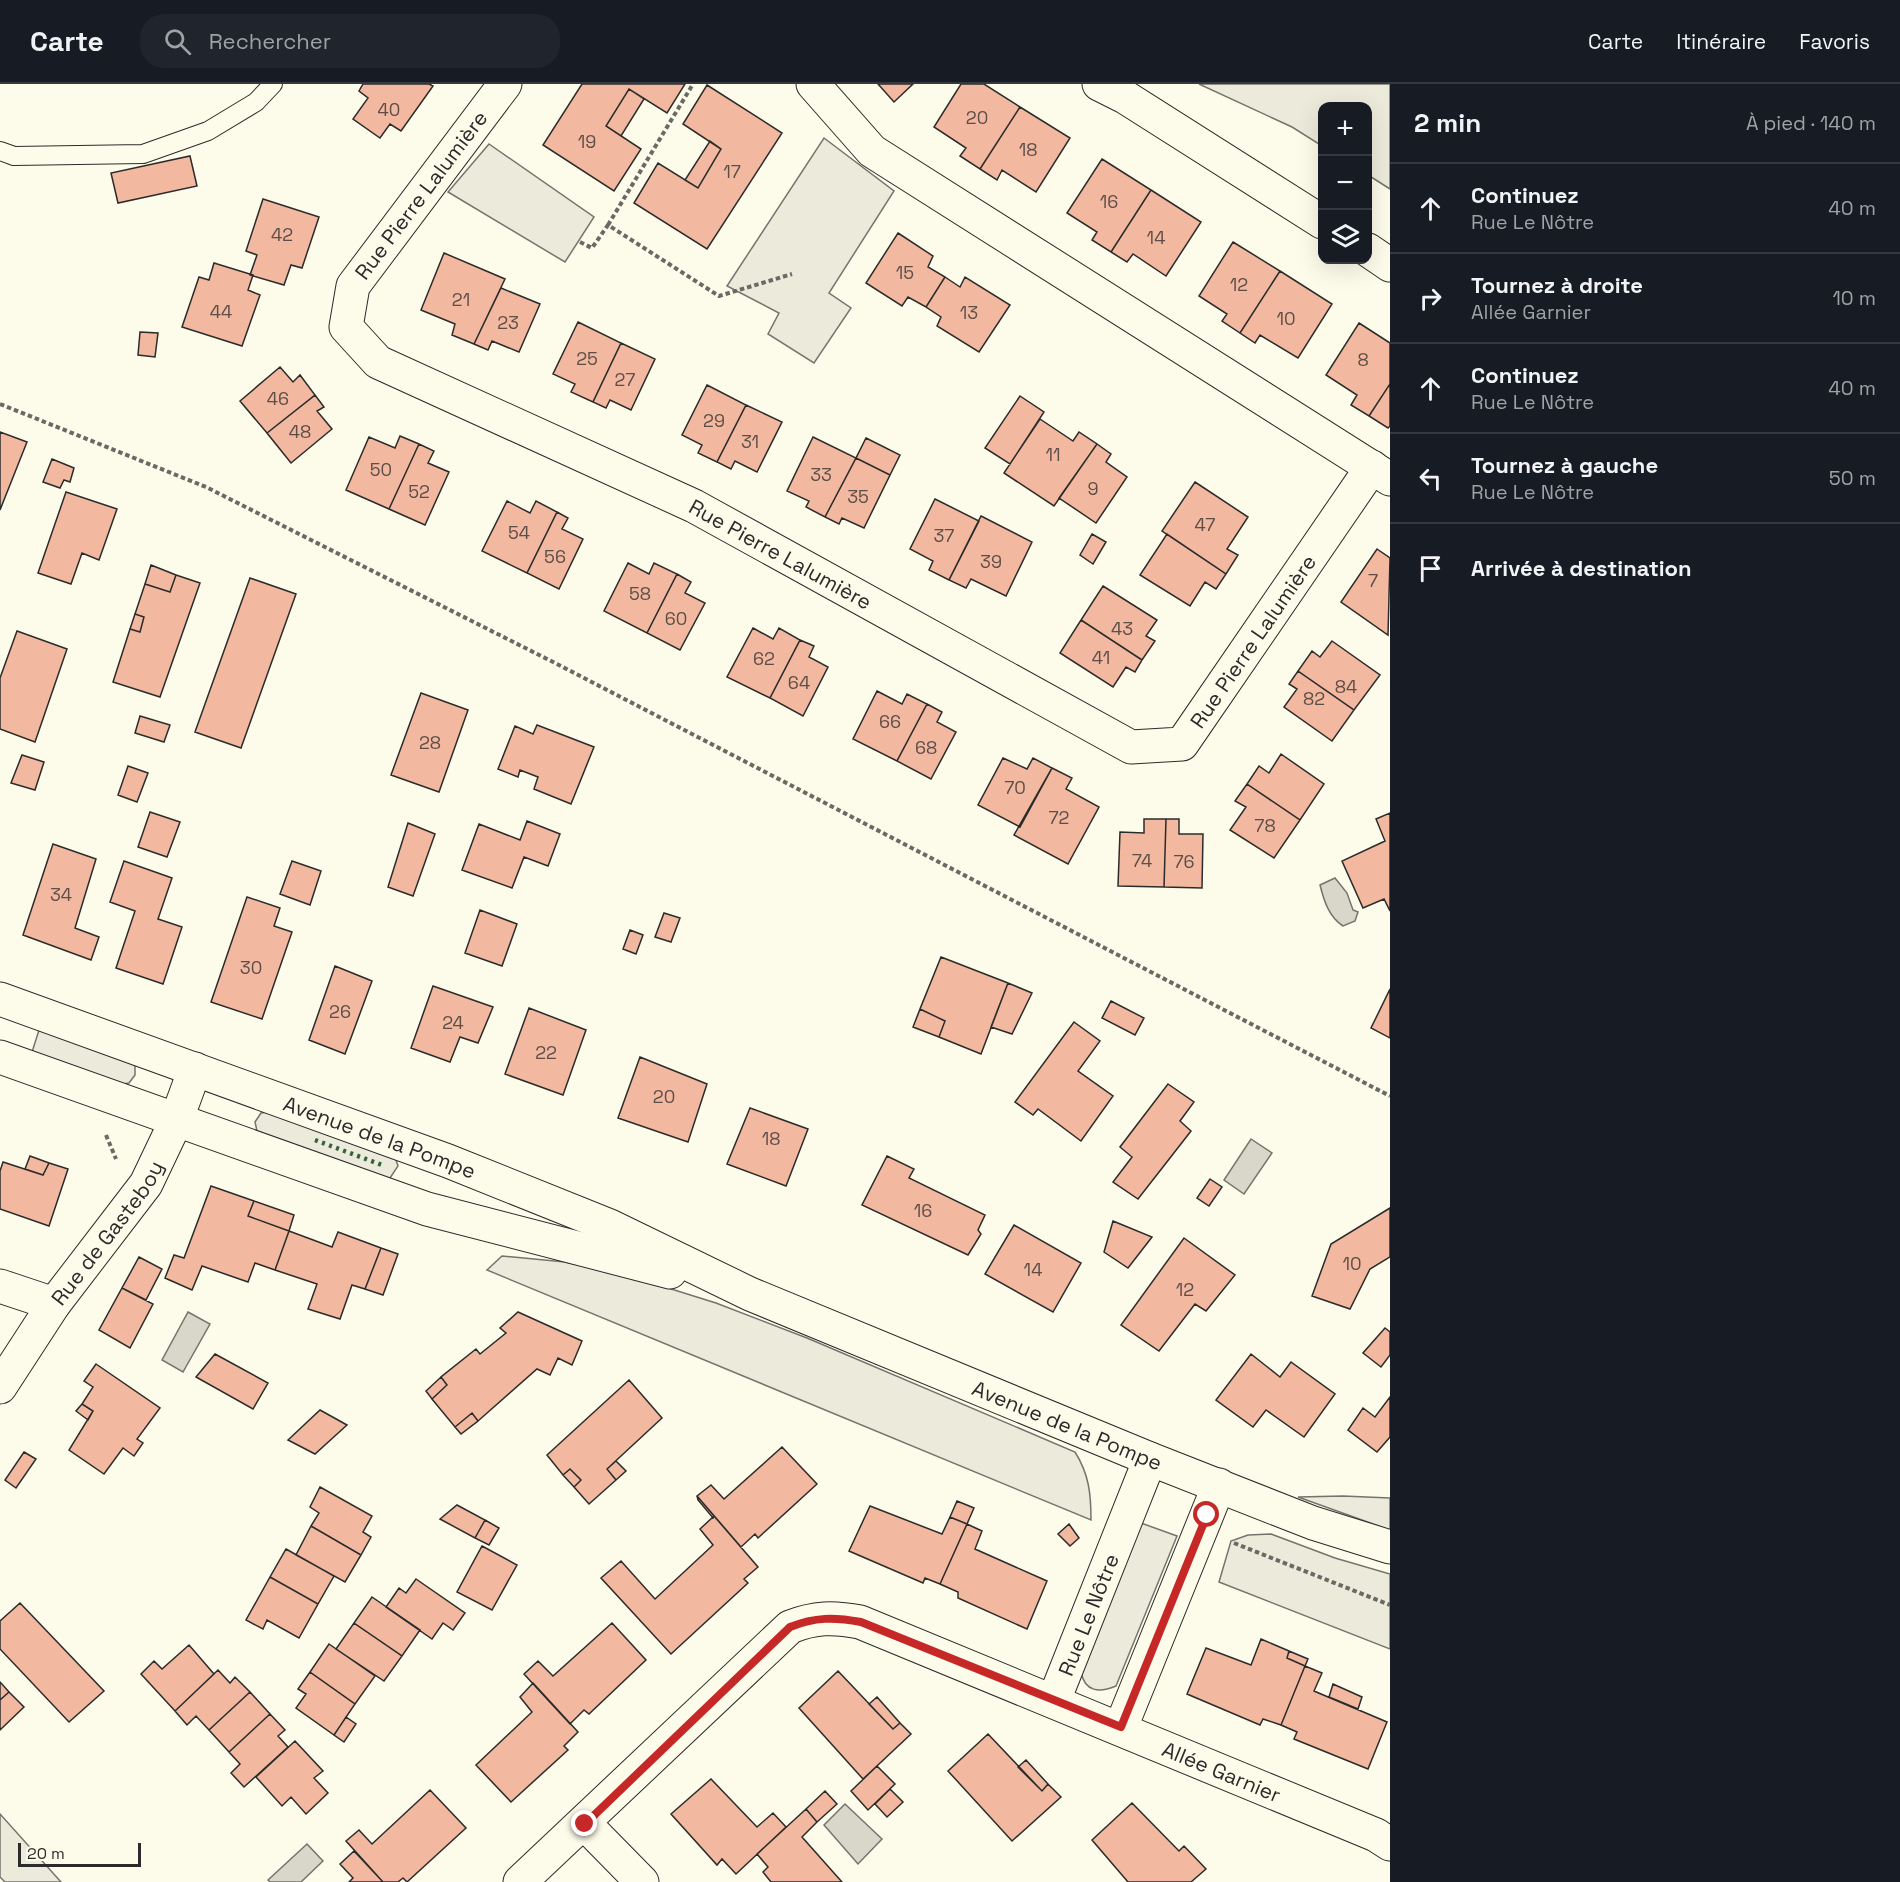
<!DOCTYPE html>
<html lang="fr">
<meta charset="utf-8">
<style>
body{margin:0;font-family:"Space Grotesk",sans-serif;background:#20242c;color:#f1f3f6}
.controls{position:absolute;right:18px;top:18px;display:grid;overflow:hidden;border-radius:12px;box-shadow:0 6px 24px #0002}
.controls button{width:54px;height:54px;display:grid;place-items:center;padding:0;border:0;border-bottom:2px solid #363941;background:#171b24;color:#f1f3f6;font:30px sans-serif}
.scale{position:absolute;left:18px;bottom:15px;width:123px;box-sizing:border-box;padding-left:6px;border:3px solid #2b2b2b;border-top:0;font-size:16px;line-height:21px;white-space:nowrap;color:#2b2b2b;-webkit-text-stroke:4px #fdfbea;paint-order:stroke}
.stop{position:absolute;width:18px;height:18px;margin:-14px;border:4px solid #c62828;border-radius:50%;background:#fff}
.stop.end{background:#c62828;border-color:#fff;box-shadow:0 2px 6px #0008}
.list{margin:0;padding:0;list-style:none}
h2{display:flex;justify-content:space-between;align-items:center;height:78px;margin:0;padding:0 24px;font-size:26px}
h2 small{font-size:20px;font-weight:400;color:#9ea1a6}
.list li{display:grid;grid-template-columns:39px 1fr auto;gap:18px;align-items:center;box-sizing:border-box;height:90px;padding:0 24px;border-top:2px solid #363941}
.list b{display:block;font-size:22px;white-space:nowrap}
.list p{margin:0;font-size:20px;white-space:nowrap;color:#9ea1a6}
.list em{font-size:20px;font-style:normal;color:#9ea1a6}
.icon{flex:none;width:33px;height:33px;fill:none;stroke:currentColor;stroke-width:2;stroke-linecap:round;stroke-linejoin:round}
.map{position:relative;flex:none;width:1390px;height:1798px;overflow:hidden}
header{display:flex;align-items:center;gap:36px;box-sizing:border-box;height:84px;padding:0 30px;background:#171b24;border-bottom:2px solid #363941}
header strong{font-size:28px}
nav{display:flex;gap:33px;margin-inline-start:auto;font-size:21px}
.search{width:420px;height:54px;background:#20242c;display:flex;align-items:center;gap:15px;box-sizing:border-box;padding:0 21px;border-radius:24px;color:#9ea1a6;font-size:22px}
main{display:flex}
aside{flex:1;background:#171b24}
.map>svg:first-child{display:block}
.green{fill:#ecebdb;stroke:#74746e;stroke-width:1.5}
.parking{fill:#eceadb;stroke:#74746e;stroke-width:1.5}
.water{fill:#d8d7c9;stroke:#74746e;stroke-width:1.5}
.building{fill:#f2b8a0;stroke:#2b2b2b;stroke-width:1.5}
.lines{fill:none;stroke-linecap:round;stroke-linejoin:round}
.service-casing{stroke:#2b2b2b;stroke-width:20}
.minor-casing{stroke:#2b2b2b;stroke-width:35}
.tertiary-casing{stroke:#2b2b2b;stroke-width:35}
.path{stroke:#6a6964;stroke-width:4;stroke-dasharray:4.5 3;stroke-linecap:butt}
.service{stroke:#fdfbea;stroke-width:18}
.minor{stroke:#fdfbea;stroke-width:33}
.tertiary{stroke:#fdfbea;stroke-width:33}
.hedge{stroke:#34623c;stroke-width:4.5;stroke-dasharray:3 4.5;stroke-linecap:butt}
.route{stroke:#c62828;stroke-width:8}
.labels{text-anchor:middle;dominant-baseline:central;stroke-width:4.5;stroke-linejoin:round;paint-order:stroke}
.number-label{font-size:18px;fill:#5d4e48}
.street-label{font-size:21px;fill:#2b2b2b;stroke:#fdfbea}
</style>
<header>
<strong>Carte</strong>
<div class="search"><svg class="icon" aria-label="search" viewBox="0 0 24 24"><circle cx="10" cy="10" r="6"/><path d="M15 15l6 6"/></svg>Rechercher</div>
<nav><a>Carte</a><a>Itinéraire</a><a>Favoris</a></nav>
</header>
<main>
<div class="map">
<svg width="1390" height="1798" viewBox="0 0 1390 1798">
<rect width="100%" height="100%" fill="#fdfbea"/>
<path class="green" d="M1199 0H1390V105L1368 91V22H1322V62L1292 43Z
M40 943 135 981V991L129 999 117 1001 32 968Z
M272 1027 395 1073 398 1082 388 1097 266 1054 257 1047 255 1038 261 1029Z
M502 1172 565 1178 636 1194 716 1219 807 1254 1075 1368C1089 1390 1091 1410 1091 1436L487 1186Z
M1343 1412 1390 1414V1446L1298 1413Z
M1141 1439 1177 1452 1116 1602C1099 1609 1085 1608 1081 1588Z
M1271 1450 1335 1474 1390 1490V1565L1219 1498 1231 1457 1248 1451Z
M0 1730 61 1798H5L0 1793Z"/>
<path class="parking" d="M824 54 894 107 829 209 851 224 814 279 768 250 779 229 727 202Z
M489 60 594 133 565 178 448 108Z"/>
<path class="water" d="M1335 794 1347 809 1353 826 1358 828 1355 837 1343 842C1329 833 1324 817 1320 801Z
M1251 1055 1272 1069 1244 1110 1224 1096Z
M188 1228 210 1240 183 1288 162 1276Z
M845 1720 882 1755 858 1780 824 1741Z
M307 1760 323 1777 301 1798H270L268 1796Z"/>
<path class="building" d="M363 0H429L433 2 401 47 390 40 380 54 353 35 368 14 359 7Z
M582 0H685L667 29 629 5 606 42 641 65 614 107 543 61Z
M878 0H913L894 18Z
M961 0H984L1020 23 980 85 960 72 966 64 934 43Z
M707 1 782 49 707 165 634 119 658 79 698 104 721 65 683 40Z
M629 5 644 15 621 52 606 42Z
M1020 23 1070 54 1036 108 1002 86 997 96 980 85Z
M710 57 721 65 698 104 685 96Z
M190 72 197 102 118 119 111 89Z
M1102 75 1151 106 1111 168 1092 156 1097 148 1067 129Z
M1151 106 1201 138 1166 192 1133 170 1127 178 1111 168Z
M263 115 319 133 302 184 291 181 284 201 250 191 257 171 246 167Z
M898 149 933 172 928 183 945 193 926 223 908 213 902 222 866 199Z
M1233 158 1280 187 1240 249 1222 237 1227 230 1199 212Z
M444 169 505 195 474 260 452 251 455 240 421 226Z
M214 179 253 191 248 206 260 211 242 262 182 243 199 193 209 196Z
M1280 187 1332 220 1298 274 1260 251 1255 259 1240 249Z
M945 193 960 203 965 193 1010 221 979 268 937 242 941 233 926 223Z
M501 204 540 220 519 268 492 257 488 266 474 260Z
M578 238 621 259 593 318 571 308 575 300 553 290Z
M1359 239 1390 259V300L1369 332 1351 321 1357 311 1326 291Z
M140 248 158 249 155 273 138 271Z
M621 259 655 275 631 326 610 316 606 324 593 318Z
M280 283 293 298 300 291 315 311 267 349 240 317Z
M1390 300V342L1388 344 1369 332Z
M707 301 746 321 717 378 698 369 702 361 682 351Z
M315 311 324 323 317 327 332 345 291 379 267 349Z
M1020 312 1044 328 1010 380 985 364Z
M746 321 782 338 757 388 735 377 731 385 717 378Z
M1040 335 1073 357 1079 348 1097 360 1054 422 1004 389Z
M0 348 27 358 0 426Z
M400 352 419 360 389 425 346 406 369 353 395 364Z
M813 353 856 374 825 433 806 423 809 417 787 407Z
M866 354 900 371 890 391 856 374Z
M419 360 434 367 428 379 449 388 425 441 389 425Z
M1097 360 1111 370 1106 378 1127 393 1096 439 1059 414Z
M856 374 890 391 864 444 842 434 839 440 825 433Z
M52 375 74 384 70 398 64 396 60 404 43 398Z
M1195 398 1248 433 1227 465 1238 471 1226 490 1162 447Z
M66 408 117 425 99 476 82 469 71 500 38 489Z
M935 415 979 437 949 496 929 486 933 477 910 465Z
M507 417 530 429 536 417 557 428 527 489 482 467Z
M557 428 568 434 562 445 583 455 559 505 527 489Z
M981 432 1032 458 1006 512 971 495 966 504 949 496Z
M1092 450 1106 458 1093 480 1080 471Z
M1167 450 1226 490 1216 505 1205 498 1190 522 1140 491Z
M1377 465 1390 474 1388 551 1341 518Z
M628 479 649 490 654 479 677 490 647 549 604 527Z
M151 481 176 491 170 508 145 500Z
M677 490 691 498 685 509 705 519 680 566 647 549Z
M176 491 200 499 160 613 113 598 130 545 140 548 144 533 135 530 145 500 170 508Z
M250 494 296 510 241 664 195 648Z
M1103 502 1157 536 1146 552 1155 557 1142 576 1081 536Z
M135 530 144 533 140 548 130 545Z
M1081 536 1142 576 1135 588 1126 583 1113 603 1060 569Z
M753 544 773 555 779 544 800 556 770 614 727 593Z
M17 547 67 565 35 658 0 645V594Z
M800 556 814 562 809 573 828 583 803 632 770 614Z
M1332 557 1380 591 1354 626 1298 587 1312 567 1320 573Z
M1298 587 1354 626 1332 657 1284 623 1297 605 1289 600Z
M877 607 902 620 907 610 927 620 897 677 853 655Z
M421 609 468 626 439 708 391 691Z
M927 620 942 628 937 638 956 648 931 695 897 677Z
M140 632 170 641 164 658 135 649Z
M537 641 594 663 571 720 534 705 538 693 520 686 518 693 498 685 515 642 533 650Z
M1281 670 1324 700 1300 736 1247 700 1259 682 1269 689Z
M22 671 44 678 35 706 11 699Z
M1003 674 1027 685 1033 674 1052 684 1020 743 978 721Z
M128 682 148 689 137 718 118 711Z
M1052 684 1072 694 1066 705 1099 723 1068 780 1014 751Z
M1247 700 1300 736 1274 774 1230 746 1246 723 1235 717Z
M150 728 180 738 167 773 138 763Z
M1390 729V827L1384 815 1363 824 1342 777 1385 757 1376 735Z
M1144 735H1166L1164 803 1118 802 1120 748 1144 749Z
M1166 735H1179V750H1203L1202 804 1164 803Z
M527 737 560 750 548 782 524 773 512 804 462 786 479 740 520 756Z
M408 739 435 750 413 812 388 803Z
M53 760 96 775 75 844 99 853 91 876 23 851Z
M124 777 172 794 158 835 182 843 163 900 116 884 135 827 110 818Z
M292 777 321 787 310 821 280 810Z
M247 813 280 824 274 842 292 848 262 935 211 918Z
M480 826 517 840 502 882 465 869Z
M664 829 680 834 671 858 655 853Z
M630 846 643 851 636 870 623 865Z
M941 873 1008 899 981 970 939 953 945 937 920 925Z
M335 882 372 897 345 970 309 956Z
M1008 899 1032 909 1012 950 991 943Z
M433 902 493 923 478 959 460 953 450 978 411 964Z
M1390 905V954L1371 944Z
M1111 917 1144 934 1135 951 1102 934Z
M529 924 586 946 563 1011 505 990Z
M920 925 945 937 939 953 913 943Z
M1074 938 1100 957 1078 987 1113 1012 1081 1057 1038 1025 1033 1031 1015 1018Z
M640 973 707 1000 688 1058 618 1034Z
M1168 1000 1194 1018 1180 1037 1191 1047 1138 1115 1113 1098 1132 1073 1120 1063Z
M750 1024 808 1045 786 1102 727 1080Z
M30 1072 49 1079 43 1091 25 1085Z
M887 1072 914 1085 909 1094 985 1131 978 1146 981 1150 968 1171 862 1121Z
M3 1078 43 1091 49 1079 68 1085 49 1142 0 1125V1087Z
M1210 1095 1222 1103 1209 1122 1197 1114Z
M211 1102 254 1117 248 1132 289 1147 275 1186 255 1179 248 1198 202 1182 192 1206 165 1194 174 1171 184 1174Z
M254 1117 294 1131 289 1147 248 1132Z
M1390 1124V1173L1370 1185 1350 1225 1312 1212 1331 1160Z
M1113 1137 1152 1153 1128 1184 1104 1168Z
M1014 1141 1081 1179 1053 1228 985 1190Z
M289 1147 332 1163 338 1148 381 1164 365 1205 352 1201 340 1235 308 1225 317 1200 275 1186Z
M1184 1154 1235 1191 1206 1227 1195 1220 1159 1267 1121 1241Z
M381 1164 398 1170 383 1211 365 1205Z
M139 1173 162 1185 146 1216 122 1204Z
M122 1204 153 1220 130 1264 99 1246Z
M518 1228 582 1257 572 1281 558 1274 550 1291 537 1285 478 1337 472 1329 455 1343 432 1315 447 1301 441 1293 476 1265 480 1270 506 1249 500 1244Z
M1385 1244 1390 1248V1271L1381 1283 1363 1269Z
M215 1270 268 1299 253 1325 196 1293Z
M1251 1270 1280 1293 1291 1278 1335 1310 1304 1353 1266 1326 1253 1343 1216 1316Z
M96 1280 160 1324 137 1355 143 1359 134 1372 123 1364 104 1390 69 1366 93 1327 82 1320 93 1303 84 1297Z
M441 1293 447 1301 432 1315 426 1307Z
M629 1296 662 1334 607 1385 616 1396 589 1420 574 1403 581 1396 570 1385 563 1391 547 1371Z
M1390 1313V1353L1377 1368 1348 1346 1363 1324 1375 1333Z
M82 1320 93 1327 88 1336 76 1327Z
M320 1326 347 1341 315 1370 288 1356Z
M472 1329 478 1337 461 1350 455 1343Z
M782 1363 817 1400 758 1454 755 1450 741 1463 697 1412 711 1401 724 1415Z
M24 1368 36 1375 16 1404 5 1396Z
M616 1377 626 1387 616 1396 607 1385Z
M570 1385 581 1396 574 1403 563 1391Z
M320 1403 372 1432 363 1448 371 1453 361 1471 311 1442 319 1429 310 1423Z
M697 1412 714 1432 713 1434 698 1416Z
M957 1417 974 1424 967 1440 950 1433Z
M457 1421 485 1436 475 1454 440 1435Z
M870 1422 942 1450 950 1433 967 1440 940 1500 925 1494 923 1499 849 1467Z
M714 1432 758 1483 744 1495 748 1499 671 1570 601 1494 621 1477 655 1515 713 1461 700 1445Z
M485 1436 499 1444 489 1461 475 1454Z
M967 1440 982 1447 975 1465 1047 1497 1027 1545 958 1514V1508L940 1500Z
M1069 1440 1079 1454 1070 1462 1058 1450Z
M311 1442 361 1471 345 1498 296 1471Z
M482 1462 517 1481 492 1526 457 1508Z
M286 1465 334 1492 318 1520 270 1493Z
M270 1493 318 1520 299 1554 267 1536 263 1545 246 1536Z
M416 1495 465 1529 453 1546 443 1539 432 1555 386 1523 399 1504 406 1509Z
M372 1513 420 1546 402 1572 354 1539Z
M20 1519 104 1607 69 1638 0 1565V1537Z
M354 1539 402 1572 384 1597 336 1565Z
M612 1539 646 1576 589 1630 584 1626 570 1640 524 1590 538 1577 553 1592Z
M1261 1555 1289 1567 1287 1574 1305 1582 1281 1641 1263 1635 1260 1641 1187 1610 1206 1564 1251 1581Z
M329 1560 375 1592 355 1620 310 1588Z
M189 1561 214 1590 175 1627 141 1590 154 1577 162 1585Z
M1289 1567 1308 1575 1305 1582 1287 1574Z
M1305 1582 1322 1589 1314 1607 1387 1638 1368 1685 1294 1655 1297 1648 1281 1641Z
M218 1586 230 1599 235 1593 250 1608 209 1646 196 1632 187 1641 175 1627Z
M838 1587 893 1645 900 1639 911 1650 863 1695 799 1624Z
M310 1588 355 1620 334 1651 296 1624 306 1610 298 1605Z
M0 1598 9 1608 0 1616Z
M533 1599 578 1648 564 1662 568 1666 511 1718 476 1681 532 1628 520 1613Z
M1333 1600 1362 1613 1358 1625 1329 1613Z
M9 1608 24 1623 0 1646V1616Z
M250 1608 270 1630 229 1668 209 1646Z
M877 1613 900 1639 893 1645 869 1620Z
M270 1630 285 1646 278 1652 288 1663 244 1703 231 1689 240 1680 229 1668Z
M346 1633 356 1640 344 1658 334 1651Z
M988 1650 1042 1707 1048 1700 1061 1713 1012 1757 948 1687Z
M295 1657 323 1687 314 1694 328 1709 306 1730 291 1713 282 1722 256 1693Z
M1026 1676 1048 1700 1042 1707 1018 1683Z
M877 1682 895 1700 868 1726 851 1707Z
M711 1695 757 1743 773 1729 786 1743 736 1790 722 1775 717 1781 671 1730Z
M890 1705 903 1718 887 1733 875 1720Z
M430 1706 466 1744 407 1798 403 1794 398 1798H383L346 1757 359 1746 372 1760Z
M825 1707 837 1720 817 1738 806 1725Z
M1132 1719 1179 1767 1184 1762 1206 1785 1191 1798H1128L1092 1756Z
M806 1725 817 1738 802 1753 842 1798H771L763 1788 768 1783 757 1770Z
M354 1767 383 1798H349L353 1794 340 1780Z"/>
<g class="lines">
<defs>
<path id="service" d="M0 67 14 72 143 70 208 47 256 18 273 0"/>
<g id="minor">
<path id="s1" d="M505 0 353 202 346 243 378 278 694 422 1131 663 1182 660 1372 383"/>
<path d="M813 0 872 67 1390 395"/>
<path d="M1099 0 1125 13 1322 138"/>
<path d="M1368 166 1390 181"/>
<path d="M0 1202 54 1220"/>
<path id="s2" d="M0 1303 54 1220 146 1100 176 1037 195 985"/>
<path id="s3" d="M1054 1616 1150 1375"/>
<path d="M1121 1643 1219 1401"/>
<path d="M584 1739 642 1798"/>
<path id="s4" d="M520 1798 790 1543C815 1533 834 1533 860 1538L1376 1751 1390 1760"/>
</g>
<g id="tertiary">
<path id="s5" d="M0 915 448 1077 610 1142 750 1210 1150 1375 1313 1439 1390 1463"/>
<path d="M0 973 427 1125 670 1188"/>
</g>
</defs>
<use href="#service" class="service-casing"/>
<use href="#minor" class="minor-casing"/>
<use href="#tertiary" class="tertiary-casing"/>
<path class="path" d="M608 141 693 0
M580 158 592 164 608 141 719 212 792 190
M0 320 206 403 557 580 1390 1012
M106 1051 116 1075
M1234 1459 1390 1521"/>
<use href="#service" class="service"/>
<use href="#minor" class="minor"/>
<use href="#tertiary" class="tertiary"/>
<path class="hedge" d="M315 1056 382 1081"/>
</g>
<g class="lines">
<path class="route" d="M585 1740 790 1543C815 1533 834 1533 861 1538L1121 1643 1207 1431"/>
</g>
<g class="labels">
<g class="number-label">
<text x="389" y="25">40</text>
<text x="977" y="33">20</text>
<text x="587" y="57">19</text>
<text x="1028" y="65">18</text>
<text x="732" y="87">17</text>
<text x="1109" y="117">16</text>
<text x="282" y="150">42</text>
<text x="1156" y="153">14</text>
<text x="905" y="188">15</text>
<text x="1239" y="200">12</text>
<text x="461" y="215">21</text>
<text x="221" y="227">44</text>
<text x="969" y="228">13</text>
<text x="1286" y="234">10</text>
<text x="508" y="238">23</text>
<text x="587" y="274">25</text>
<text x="1363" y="275">8</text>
<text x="625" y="295">27</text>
<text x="278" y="314">46</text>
<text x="714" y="336">29</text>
<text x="300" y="347">48</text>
<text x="750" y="357">31</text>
<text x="1053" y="370">11</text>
<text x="381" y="385">50</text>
<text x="821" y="390">33</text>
<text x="1093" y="404">9</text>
<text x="419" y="407">52</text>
<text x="858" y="412">35</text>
<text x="1205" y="440">47</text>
<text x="519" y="448">54</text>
<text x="944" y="451">37</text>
<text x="555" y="472">56</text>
<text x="991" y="477">39</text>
<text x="1373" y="496">7</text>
<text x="640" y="509">58</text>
<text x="676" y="534">60</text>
<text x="1122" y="544">43</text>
<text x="1101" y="573">41</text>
<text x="764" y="574">62</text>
<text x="799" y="598">64</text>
<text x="1346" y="602">84</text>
<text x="1314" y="614">82</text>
<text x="890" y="637">66</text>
<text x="430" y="658">28</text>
<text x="926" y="663">68</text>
<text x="1015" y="703">70</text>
<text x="1059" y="733">72</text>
<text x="1265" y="741">78</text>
<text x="1142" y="776">74</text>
<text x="1184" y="777">76</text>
<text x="61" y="810">34</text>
<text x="251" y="883">30</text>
<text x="340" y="927">26</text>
<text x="453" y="938">24</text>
<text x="546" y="968">22</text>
<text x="664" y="1012">20</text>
<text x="771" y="1054">18</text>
<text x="923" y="1126">16</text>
<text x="1352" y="1179">10</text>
<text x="1033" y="1185">14</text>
<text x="1185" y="1205">12</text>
</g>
<g class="street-label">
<text transform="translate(421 111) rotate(-53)">Rue Pierre Lalumière</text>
<text stroke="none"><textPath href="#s1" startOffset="788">Rue Pierre Lalumière</textPath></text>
<text stroke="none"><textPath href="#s1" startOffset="1364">Rue Pierre Lalumière</textPath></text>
<text stroke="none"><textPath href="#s5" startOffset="404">Avenue de la Pompe</textPath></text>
<text stroke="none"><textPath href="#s2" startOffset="188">Rue de Gasteboy</textPath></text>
<text stroke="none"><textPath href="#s5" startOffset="1150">Avenue de la Pompe</textPath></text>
<text stroke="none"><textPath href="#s3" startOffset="92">Rue Le Nôtre</textPath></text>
<text stroke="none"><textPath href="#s4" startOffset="834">Allée Garnier</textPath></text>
</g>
</g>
</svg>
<div class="controls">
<button>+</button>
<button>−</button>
<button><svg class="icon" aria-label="layers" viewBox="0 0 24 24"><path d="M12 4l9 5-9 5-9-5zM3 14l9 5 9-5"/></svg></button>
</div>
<div class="scale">20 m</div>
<div class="stop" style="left:1207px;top:1431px"></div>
<div class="stop end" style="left:585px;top:1740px"></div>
</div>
<aside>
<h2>2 min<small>À pied · 140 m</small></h2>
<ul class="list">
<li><svg class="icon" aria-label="ahead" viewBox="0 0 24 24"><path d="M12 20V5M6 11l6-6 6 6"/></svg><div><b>Continuez</b><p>Rue Le Nôtre</p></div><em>40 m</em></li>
<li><svg class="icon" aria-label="right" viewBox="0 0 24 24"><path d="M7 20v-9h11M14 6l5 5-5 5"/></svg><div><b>Tournez à droite</b><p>Allée Garnier</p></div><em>10 m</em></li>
<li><svg class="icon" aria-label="ahead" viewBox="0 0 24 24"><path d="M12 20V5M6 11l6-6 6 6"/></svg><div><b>Continuez</b><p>Rue Le Nôtre</p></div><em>40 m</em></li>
<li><svg class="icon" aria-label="left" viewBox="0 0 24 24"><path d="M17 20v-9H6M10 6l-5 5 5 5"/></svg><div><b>Tournez à gauche</b><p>Rue Le Nôtre</p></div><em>50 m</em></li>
<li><svg class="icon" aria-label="arrive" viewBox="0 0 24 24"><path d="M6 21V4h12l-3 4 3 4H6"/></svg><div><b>Arrivée à destination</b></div></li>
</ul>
</aside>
</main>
